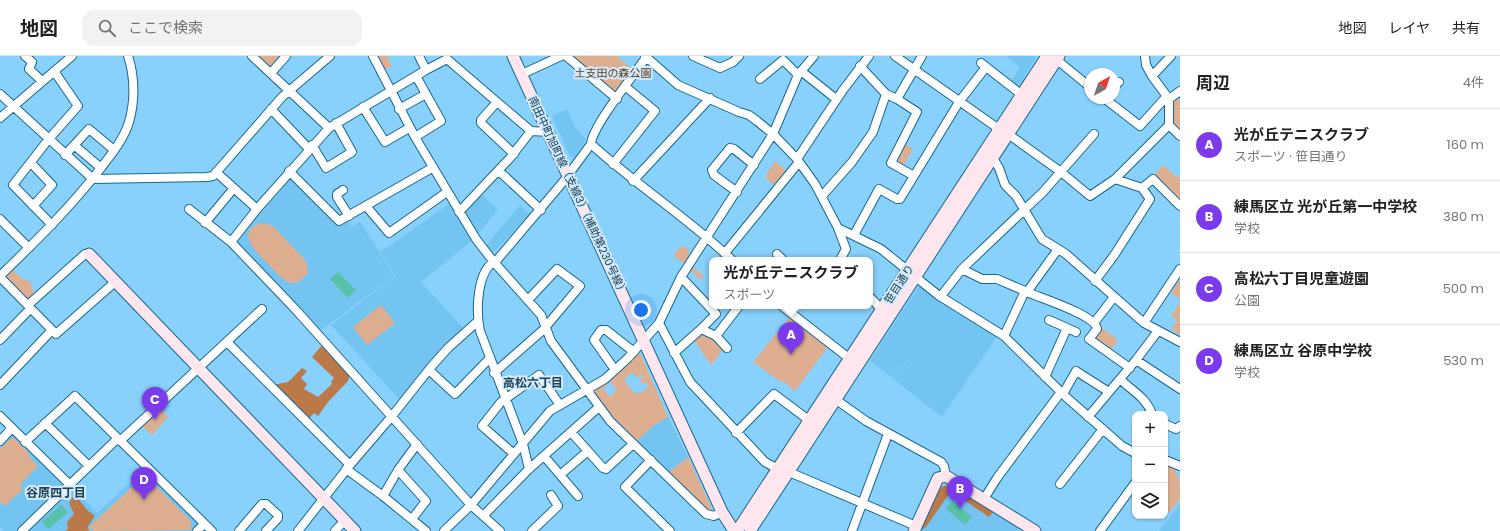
<!DOCTYPE html>
<html lang="ja">
<meta charset="utf-8">
<style>
body{margin:0;font-family:Poppins,"Noto Sans JP",sans-serif;background:#f2f2f2;color:#202124}
.controls{position:absolute;right:12px;bottom:12px;display:grid;overflow:hidden;border-radius:8px;box-shadow:0 1px 3px #0004}
.controls button{width:36px;height:36px;display:grid;place-items:center;padding:0;border:0;border-bottom:1px solid #e0e0e0;background:#fff;color:#202124;font:20px sans-serif}
.compass{position:absolute;left:1084px;top:12px;width:36px;height:36px;border-radius:50%;background:#fff;box-shadow:0 1px 3px #0004;rotate:40deg}
.you{position:absolute;left:641px;top:254px;width:14px;height:14px;margin:-10px;border:3px solid #fff;border-radius:50%;background:#1a73e8;box-shadow:0 0 0 6px #1a73e833}
.badge{display:grid;place-items:center;width:26px;height:26px;border-radius:50%;background:#7c3aed;color:#fff;font-size:13px;font-weight:700}
.pin{position:absolute;translate:-50% -33px;filter:drop-shadow(0 1px 2px #0008)}
.pin::after{content:'';position:absolute;top:21px;width:14px;height:12px;background:inherit;clip-path:polygon(0 0,100% 0,50% 100%)}
.popup{position:absolute;left:709px;top:201px;width:164px;height:52px;box-sizing:border-box;display:grid;place-content:center;border-radius:8px;background:#fff;filter:drop-shadow(0 1px 3px #0005);font-size:13px;white-space:nowrap;color:#757577}
.popup b{font-size:15px;color:#202124}
.popup::after{content:'';position:absolute;left:50%;top:100%;margin-left:-8px;border:8px solid transparent;border-top-color:#fff}
.list{margin:0;padding:0;list-style:none}
h2{display:flex;justify-content:space-between;align-items:center;height:52px;margin:0;padding:0 16px;font-size:17px}
h2 small{font-size:13px;font-weight:400;color:#757577}
.list li{display:grid;grid-template-columns:26px 1fr auto;gap:12px;align-items:center;box-sizing:border-box;height:72px;padding:0 16px;border-top:1px solid #e0e0e0}
.list b{display:block;font-size:15px;white-space:nowrap}
.list p{margin:0;font-size:13px;white-space:nowrap;color:#757577}
.list em{font-size:13px;font-style:normal;color:#757577}
.icon{flex:none;width:22px;height:22px;fill:none;stroke:currentColor;stroke-width:2;stroke-linecap:round;stroke-linejoin:round}
.map{position:relative;flex:none;width:1180px;height:475px;overflow:hidden}
header{display:flex;align-items:center;gap:24px;box-sizing:border-box;height:56px;padding:0 20px;background:#fff;border-bottom:1px solid #e0e0e0}
header strong{font-size:19px}
nav{display:flex;gap:22px;margin-inline-start:auto;font-size:14px}
.search{width:280px;height:36px;background:#f2f2f2;display:flex;align-items:center;gap:10px;box-sizing:border-box;padding:0 14px;border-radius:12px;color:#757577;font-size:15px}
main{display:flex}
aside{flex:1;background:#fff}
.map>svg:first-child{display:block}
.built{fill:#74c4f2}
.green{fill:#ddaf90;fill-rule:evenodd}
.forest{fill:#bb7949}
.water{fill:#58c1a8}
.lines{fill:none;stroke-linecap:round;stroke-linejoin:round}
.street-casing{stroke:#17678e;stroke-width:10}
.secondary-casing{stroke:#17678e;stroke-width:13}
.street{stroke:#fff;stroke-width:8}
.secondary{stroke:#fee6ee;stroke-width:11}
.labels{text-anchor:middle;dominant-baseline:central;stroke-width:4;stroke-linejoin:round;paint-order:stroke}
.park-label{font-size:11px;fill:#643713;stroke:#d0ecfe}
.street-label{font-size:11px;fill:#224152;stroke:#d0ecfe}
.neighbourhood-label{font-size:12px;font-weight:bold;fill:#224152;stroke:#d0ecfe}
</style>
<header>
<strong>地図</strong>
<div class="search"><svg class="icon" aria-label="search" viewBox="0 0 24 24"><circle cx="10" cy="10" r="6"/><path d="M15 15l6 6"/></svg>ここで検索</div>
<nav><a>地図</a><a>レイヤ</a><a>共有</a></nav>
</header>
<main>
<div class="map">
<svg width="1180" height="475" viewBox="0 0 1180 475">
<rect width="100%" height="100%" fill="#88d1fd"/>
<path class="built" d="M1006 0H1037L1017 32 1010 28 1020 11Z
M567 53 576 73 586 83 575 101 570 100 552 60Z
M290 120 338 171 347 164 352 171 360 165 394 220 320 275 235 187Z
M480 137 498 154 477 179 465 159V153Z
M449 148 473 184 421 226 464 273 401 345 331 269 395 220 380 196Z
M520 149 530 158 492 198 485 191Z
M924 230 998 279 942 361 893 323 923 285 893 322 870 305 918 231Z
M668 361 688 401 668 417 636 386 654 369Z
M11 377H14L65 427 64 430 17 475H4L0 471V389Z
M145 413 198 466V469L192 475H26L72 431 97 457Z
M950 428 1019 473 1017 475H921L941 433Z
M1180 448V475H1159Z"/>
<path class="green" d="M257 0H282L273 11 269 12Z
M377 0H387L392 10 383 14Z
M569 0H617L634 15 617 36 613 37Z
M1176 41 1180 45V79L1171 68V45Z
M904 87 913 93 903 110 896 106Z
M775 105 787 115 775 130 765 121Z
M1164 109 1177 122 1180 119V147L1154 119Z
M261 167 268 168 274 171 306 205 308 217 299 226 291 227C281 224 275 215 268 208 257 197 234 176 261 167Z
M680 191H685L690 195 688 198 691 200 686 208 673 200Z
M692 210 704 220 701 224 690 214Z
M12 213 24 224 30 225 35 240 30 244H26L5 223V220Z
M1180 223V243L1171 237Z
M1180 246V279L1171 273 1177 264 1171 260Z
M381 249 395 267 367 289 353 271Z
M790 261 828 291 795 335 783 325 781 326 753 306Z
M1101 271 1118 284 1110 295 1092 283Z
M702 276 716 282 724 293 711 309 693 283Z
M637 297H640L668 361 654 369 636 386 612 363 592 335 616 319ZM632 316 637 322 641 319 643 322 639 325 642 328 645 326 649 331 640 337H634L624 324ZM610 326 617 334 610 340 603 333Z
M159 351 168 361 152 379 140 368Z
M14 382 29 397 28 399 38 410 20 429 23 433 6 449 0 447V393L10 383Z
M688 401 712 453 708 455 668 417Z
M1165 408C1180 413 1180 425 1180 441 1179 447 1171 454 1167 458L1165 455Z
M145 419 191 465V474L93 475 89 471Z"/>
<path class="forest" d="M323 288 350 317 348 325 328 346 318 360 314 357 308 364 273 329 288 326 302 312 307 315 301 322 307 328 304 333 318 341 332 328 331 326 334 322 312 301Z
M950 428 994 455 989 461 951 435 926 471 920 475 941 431Z
M73 441H77L87 454 95 460 87 472 90 475H65L68 473 67 466 74 458 69 447Z"/>
<path class="water" d="M338 216 356 234 348 242 330 223Z
M952 445 972 461 965 469 946 453Z
M61 449 68 456 49 473 42 466Z"/>
<g class="lines">
<defs>
<path id="street" d="M25 0 32 6 29 13 42 25
M252 0 329 72
M373 0 415 81 476 183 493 205 541 259 551 285 610 365 706 458 714 460 722 456
M419 0 426 14
M566 0 617 43
M645 0 678 29 739 56 749 59 757 65 773 78 797 103 815 128 838 172 881 193 938 239 1004 280 1066 341 1122 390 1135 397
M693 0 720 12 733 6 739 0
M895 0 999 73
M1057 4 1090 31
M981 7 1022 39
M860 10 886 38
M801 15 836 43
M271 17 286 0
M522 18 561 0
M1152 20 1171 0
M760 23 783 4 798 19
M1114 31 1119 26
M0 38 93 123 207 121 213 120 282 41 330 0
M1104 42 1140 70 1166 41
M897 43 917 56 891 107 914 120
M1169 43 1180 35
M497 46 531 75
M363 51 385 86 409 72
M271 53 309 93
M399 53 426 38
M0 62 72 0
M1169 69 1180 80
M1008 78 1061 116 1090 140 1115 123 1169 69V43L1152 20 1146 9 1145 0
M415 81 441 65 416 20
M591 88C636 129 688 162 732 204
M74 89 101 112
M312 89 326 112 352 96 336 67
M65 99 89 73 114 94
M993 102 999 112 1005 129 1016 140 1042 183 1066 198 1144 267 1180 286
M797 103 843 34 869 0
M31 107 52 129 33 150
M613 108 655 55 626 31
M289 115 339 165 432 112
M499 115 541 154
M216 116 257 153 231 186 296 254 471 449 500 475
M1115 123 1142 132 1153 123 1180 150
M633 125 710 42
M343 134 337 138V141L349 160
M737 136 714 119 712 114 730 92 734 93 754 109
M822 140 852 106 873 76 886 38 897 43 922 0
M366 150 389 177 447 136
M189 153 231 186
M257 153 329 72 426 14 447 3 497 46 481 64V67L514 98
M459 156 510 102 531 75 549 76
M0 163 29 192
M205 167 234 132
M52 169 13 129 48 84 78 50 54 15
M838 172 846 193 840 204
M854 179 879 133 897 143H900L959 46 986 11
M725 197 799 106
M777 198 783 204
M962 213 982 223H997L1025 235
M0 220C35 186 70 152 100 113 111 99 124 83 129 66 135 46 135 21 128 0
M0 221 56 278 115 226
M1095 225 1115 198 1150 143 1142 132
M1027 236C1040 242 1096 259 1097 273L1089 283 1130 312
M941 240 962 213 1043 136 1094 78
M870 241 882 254
M28 249 85 198H89
M782 250 850 303
M659 267 690 326 765 406 778 413
M1094 267 1114 241
M1144 267 1180 213
M1067 272 1076 276
M701 273 716 280 727 292
M716 280 739 250
M1004 280 1025 235 1027 236 1058 193
M0 284 30 253
M227 286 350 409
M674 297 701 273 716 258 681 221
M1136 304 1180 333
M429 314 455 338 489 303
M615 314 594 284 601 274H606L634 296
M494 317 543 274 580 230 557 213 528 244
M1045 321 1067 272 1049 264
M1120 323C1132 335 1146 341 1152 358
M0 329 52 274
M1109 336 1136 304 1158 275
M1063 338 1076 315 1109 336 1088 361
M835 343 866 365 941 406 944 410 946 420
M0 360 70 429
M45 367 89 410
M1165 368 1176 373 1180 370
M571 376 603 412 606 413 633 388
M736 377 774 338 810 365
M0 385 12 372
M120 385 262 253
M25 386 75 340 212 475
M514 398 482 370 501 346 539 319 560 349
M544 400 578 440
M651 404 625 431 670 475
M1165 404 1180 410
M346 413 383 440 426 475
M529 413 523 388 480 275C476 256 476 213 497 204L563 126 591 88C592 70 635 18 647 0
M398 414 426 445 412 463
M789 416 916 470
M560 419 588 395
M1060 428 1103 373
M383 440 398 414 417 388
M984 443 997 422 1061 336
M483 460 529 413 599 351
M22 475 117 383
M197 475 204 468
M239 475 262 448H266L278 459V462L266 475
M298 475 350 409 392 360 431 311 448 292 478 265
M335 475 345 464
M444 475 471 449 550 355 605 323 628 302 659 267 681 221 773 78 798 19 814 0
M532 475 558 450 551 439
M852 475 888 378
M1100 475 1135 427"/>
<path id="secondary" d="M513 0 722 456 734 475
M89 198 355 475
M737 475 1047 0
M750 475 1059 0
M914 475 938 422 946 420 1035 475"/>
</defs>
<use href="#street" class="street-casing"/>
<use href="#secondary" class="secondary-casing"/>
<use href="#street" class="street"/>
<use href="#secondary" class="secondary"/>
</g>
<g class="labels">
<g class="park-label">
<text x="613" y="17">土支田の森公園</text>
</g>
<g class="street-label">
<text transform="translate(578 140) rotate(65)">南田中町旭町線（支線3）（補助第230号線）</text>
<text transform="translate(899 228) rotate(-57)">笹目通り</text>
</g>
<g class="neighbourhood-label">
<text x="533" y="326">高松六丁目</text>
<text x="56" y="436">谷原四丁目</text>
</g>
</g>
</svg>
<div class="controls">
<button>+</button>
<button>−</button>
<button><svg class="icon" aria-label="layers" viewBox="0 0 24 24"><path d="M12 4l9 5-9 5-9-5zM3 14l9 5 9-5"/></svg></button>
</div>
<svg class="compass" viewBox="-18 -18 36 36"><path d="M0-13l5 13h-10z" fill="#e53935"/><path d="M0 13l5-13h-10z" fill="#757577"/></svg>
<div class="you"></div>
<div class="pin badge" style="left:791px;top:299px">A</div>
<div class="popup"><b>光が丘テニスクラブ</b>スポーツ</div>
<div class="pin badge" style="left:960px;top:453px">B</div>
<div class="pin badge" style="left:155px;top:364px">C</div>
<div class="pin badge" style="left:144px;top:444px">D</div>
</div>
<aside>
<h2>周辺<small>4件</small></h2>
<ul class="list">
<li><span class="badge">A</span><div><b>光が丘テニスクラブ</b><p>スポーツ · 笹目通り</p></div><em>160 m</em></li>
<li><span class="badge">B</span><div><b>練馬区立 光が丘第一中学校</b><p>学校</p></div><em>380 m</em></li>
<li><span class="badge">C</span><div><b>高松六丁目児童遊園</b><p>公園</p></div><em>500 m</em></li>
<li><span class="badge">D</span><div><b>練馬区立 谷原中学校</b><p>学校</p></div><em>530 m</em></li>
</ul>
</aside>
</main>
